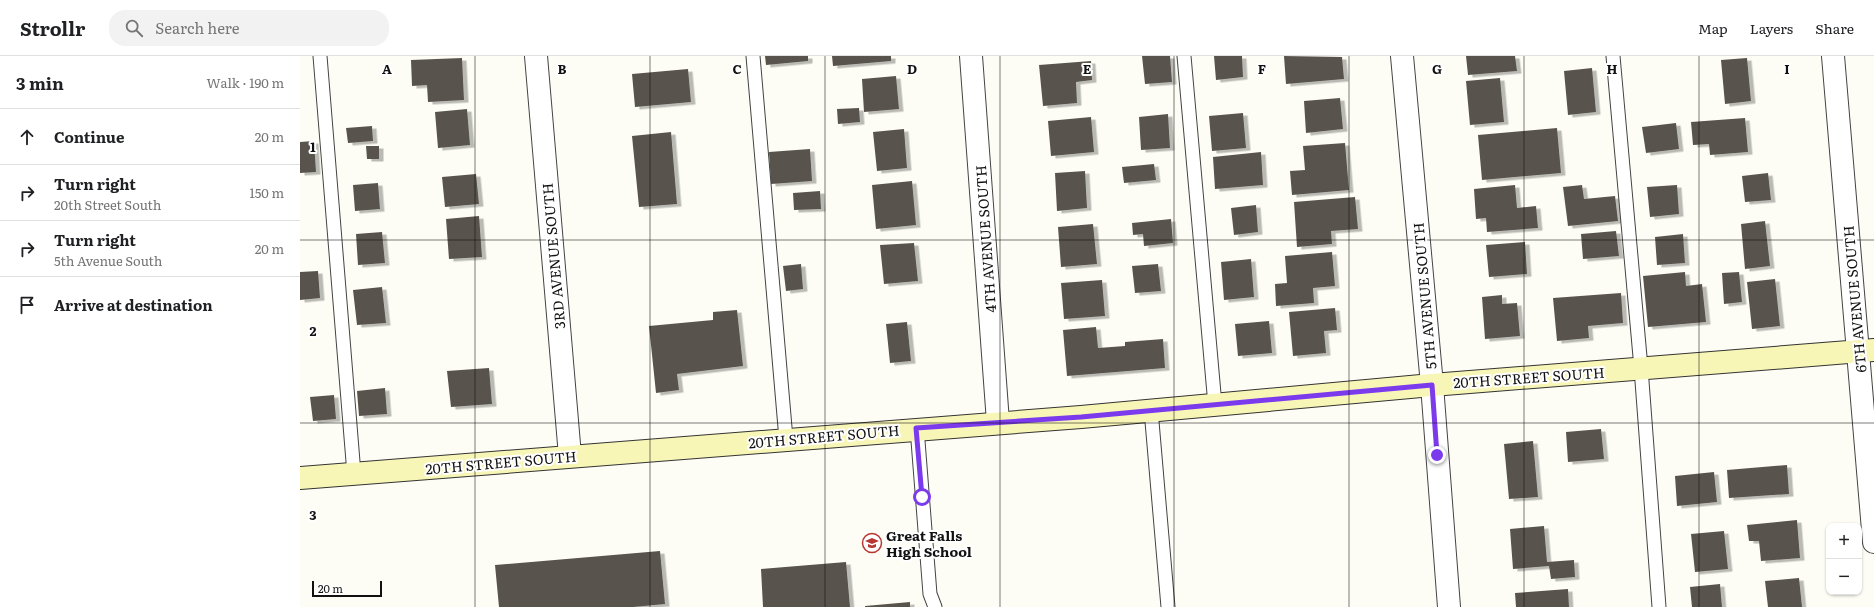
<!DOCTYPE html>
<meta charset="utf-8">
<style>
body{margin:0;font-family:Literata,serif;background:#f2f2f2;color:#202124}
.controls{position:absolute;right:12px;bottom:12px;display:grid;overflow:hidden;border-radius:8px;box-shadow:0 1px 3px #0004}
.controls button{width:36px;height:36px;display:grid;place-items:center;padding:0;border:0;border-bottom:1px solid #e0e0e0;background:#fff;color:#202124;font:20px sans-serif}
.scale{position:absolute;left:12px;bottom:10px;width:70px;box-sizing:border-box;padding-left:4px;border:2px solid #111;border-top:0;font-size:11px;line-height:14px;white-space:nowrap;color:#111;-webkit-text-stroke:3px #fff;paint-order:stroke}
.stop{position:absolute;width:12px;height:12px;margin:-9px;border:3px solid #7c3aed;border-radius:50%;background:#fff}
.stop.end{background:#7c3aed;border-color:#fff;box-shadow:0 1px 4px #0008}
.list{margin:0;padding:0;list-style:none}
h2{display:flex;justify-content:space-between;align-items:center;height:52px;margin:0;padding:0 16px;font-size:17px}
h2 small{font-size:13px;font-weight:400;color:#757577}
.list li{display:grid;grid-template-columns:26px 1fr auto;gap:12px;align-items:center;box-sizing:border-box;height:56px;padding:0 16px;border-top:1px solid #e0e0e0}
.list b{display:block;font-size:15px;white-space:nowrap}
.list p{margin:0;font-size:13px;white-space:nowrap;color:#757577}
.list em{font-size:13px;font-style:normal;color:#757577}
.icon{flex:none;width:22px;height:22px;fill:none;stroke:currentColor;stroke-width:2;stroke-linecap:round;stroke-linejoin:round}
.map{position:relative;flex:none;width:1574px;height:551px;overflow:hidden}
header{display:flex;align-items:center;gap:24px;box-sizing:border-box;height:56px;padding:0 20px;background:#fff;border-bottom:1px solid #e0e0e0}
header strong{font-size:19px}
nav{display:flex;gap:22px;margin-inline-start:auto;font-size:14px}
.search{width:280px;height:36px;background:#f2f2f2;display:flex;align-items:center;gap:10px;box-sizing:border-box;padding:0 14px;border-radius:16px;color:#757577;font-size:15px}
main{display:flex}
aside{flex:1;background:#fff}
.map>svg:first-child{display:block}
.building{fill:#59534e;filter:url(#shadow)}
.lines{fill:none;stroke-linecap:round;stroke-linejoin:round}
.lane-casing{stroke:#444;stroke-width:15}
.street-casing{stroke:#444;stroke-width:24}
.secondary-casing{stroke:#333;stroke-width:24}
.lane{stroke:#fff;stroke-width:13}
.street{stroke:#fff;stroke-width:22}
.secondary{stroke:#f8f6b6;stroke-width:22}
.route{stroke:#7c3aed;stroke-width:5}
.grid{fill:none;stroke:#111;stroke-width:1;stroke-opacity:0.55}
.labels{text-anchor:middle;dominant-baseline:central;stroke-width:4;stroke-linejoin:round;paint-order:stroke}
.street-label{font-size:14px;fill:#111;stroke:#fff}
.poi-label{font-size:14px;font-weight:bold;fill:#111;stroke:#fff;text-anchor:start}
.grid-label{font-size:13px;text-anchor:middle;font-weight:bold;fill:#111;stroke:#fff;stroke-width:4;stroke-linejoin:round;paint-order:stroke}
</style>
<header>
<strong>Strollr</strong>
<div class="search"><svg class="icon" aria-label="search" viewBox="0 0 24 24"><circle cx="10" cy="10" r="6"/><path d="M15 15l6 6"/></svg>Search here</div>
<nav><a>Map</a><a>Layers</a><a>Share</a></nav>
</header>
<main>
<aside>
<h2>3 min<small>Walk · 190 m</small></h2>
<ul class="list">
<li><svg class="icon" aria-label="ahead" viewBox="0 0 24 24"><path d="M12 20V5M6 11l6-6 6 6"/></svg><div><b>Continue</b></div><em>20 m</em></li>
<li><svg class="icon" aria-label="right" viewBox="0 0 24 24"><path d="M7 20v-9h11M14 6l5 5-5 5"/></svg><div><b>Turn right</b><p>20th Street South</p></div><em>150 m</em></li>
<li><svg class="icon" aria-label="right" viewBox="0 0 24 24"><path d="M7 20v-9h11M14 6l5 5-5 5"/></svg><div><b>Turn right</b><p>5th Avenue South</p></div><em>20 m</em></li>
<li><svg class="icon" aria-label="arrive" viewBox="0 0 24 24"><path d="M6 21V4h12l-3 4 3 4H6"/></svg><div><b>Arrive at destination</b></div></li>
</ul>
</aside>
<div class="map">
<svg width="1574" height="551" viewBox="0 0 1574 551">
<defs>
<filter id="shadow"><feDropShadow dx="4.5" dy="2.5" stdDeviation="0" flood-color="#0004"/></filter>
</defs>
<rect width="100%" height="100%" fill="#fefdf5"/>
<path class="building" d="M465 0H508V5L466 9Z
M532 0H591V5L533 10Z
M842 0H870L872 26 845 28Z
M914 0H942L943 21 916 24Z
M984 0 1042 1 1044 23 986 28Z
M1166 0H1215L1217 15 1168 19Z
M162 2 164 44 128 46 127 29 112 30 111 4Z
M1447 2 1451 45 1425 48 1421 4Z
M791 5 792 24 776 26 777 47 743 50 739 9Z
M1292 12 1296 56 1268 59 1264 15Z
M388 13 391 46 335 51 332 18Z
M596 20 599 53 564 56 562 23Z
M1200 22 1204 66 1170 69 1166 25Z
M1040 42 1043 73 1006 77 1004 45Z
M559 52 560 66 538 68 537 53Z
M167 53 170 89 138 92 135 56Z
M943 57 946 92 912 95 909 60Z
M868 58 870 92 841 94 839 61Z
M791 61 794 96 751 100 748 65Z
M1445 62 1448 96 1410 99 1409 88 1393 89 1391 66Z
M1376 67 1379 93 1346 97 1342 71Z
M72 70 73 85 48 87 46 72Z
M1257 72 1261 117 1182 124 1178 79Z
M604 73 607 112 577 115 573 76Z
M371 76 377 148 339 151 332 80Z
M14 85 16 116 0 117V86Z
M1045 87 1049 134 992 139 990 115 1005 114 1003 90Z
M66 90H79V103H67Z
M510 93 512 125 471 128 469 96Z
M961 96 963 129 915 133 913 101Z
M854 108 856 124 824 127 822 111Z
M785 115 787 152 757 155 755 117Z
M1468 117 1471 144 1445 146 1442 120Z
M176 118 179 148 145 151 142 121Z
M612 125 616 169 576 173 572 129Z
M78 127 80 153 55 155 53 129Z
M1215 129 1217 152 1236 150 1238 172 1187 176 1186 162 1176 163 1174 133Z
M1282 129 1284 143 1315 140 1318 165 1268 170 1263 131Z
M1377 129 1379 158 1350 161 1347 131Z
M520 135 521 153 494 154 493 137Z
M1055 141 1058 173 1031 175 1032 188 997 191 994 146Z
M956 149 958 176 934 179 931 152Z
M179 160 182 201 149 203 146 163Z
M871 163 873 187 844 190 843 178 833 179 832 167Z
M1465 165 1470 210 1445 213 1441 168Z
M793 168 797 208 761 211 758 171Z
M1316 175 1319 200 1283 203 1281 178Z
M82 176 85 207 58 209 56 178Z
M1383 178 1385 207 1357 209 1355 181Z
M1225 186 1227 218 1189 221 1186 189Z
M614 187 618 225 584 228 580 189Z
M1032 196 1035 230 1013 232 1014 247 976 250 975 228 987 227 985 200Z
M951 203 954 241 924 244 921 206Z
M501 208 503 233 486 235 483 210Z
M858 208 861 235 835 237 832 210Z
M18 215 20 242 0 244V216Z
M1385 216 1386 230 1402 228 1406 266 1348 271 1343 220Z
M1439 216 1442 246 1424 248 1422 217Z
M1475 223 1480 270 1452 273 1447 226Z
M802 224 805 260 764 263 761 227Z
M82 231 86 267 57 269 53 234Z
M1321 237 1323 267 1288 270 1289 282 1257 285 1253 242Z
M1202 239V248L1217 247 1220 280 1185 283 1182 241Z
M1035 252 1037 274 1024 275 1026 297 993 300 989 256Z
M437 254 443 310 377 318 379 334 356 337 349 270 413 264V256Z
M969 265 972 297 938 300 935 268Z
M607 266 611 305 590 307 586 268Z
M796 271 798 292 825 290V286L863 283 865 312 767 320 763 274Z
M189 312 192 348 151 351 147 315Z
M85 332 87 358 59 360 57 335Z
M34 339 36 363 13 365 10 341Z
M1301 373 1304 403 1268 406 1266 376Z
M1233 385 1238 441 1209 443 1204 388Z
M1487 409 1489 438 1429 442 1427 414Z
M1414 416 1417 446 1377 450 1375 420Z
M1497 464 1500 502 1461 505 1459 485H1449L1447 469Z
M1244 470 1247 506 1274 504 1275 521 1251 523 1249 510 1213 513 1210 473Z
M1424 475 1428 513 1395 516 1391 478Z
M360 495 365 548 333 551H199L195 509Z
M546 506 550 551H463L461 513Z
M1499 522 1502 551H1468L1465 525Z
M1420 528 1422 551H1392L1390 531Z
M1268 533 1269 551H1216L1215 537Z
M610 546V551H565V550Z"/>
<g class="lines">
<defs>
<path id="lane" d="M20 0 54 418
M453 0 486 383
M884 0 915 349
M1313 0 1341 312 1359 551
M851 354 868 551
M617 372 630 538 635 551"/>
<path id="street" d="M236 0 270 400
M671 0 698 366
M1102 0 1132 329 1149 551
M1533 0 1574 486"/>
<path id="secondary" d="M0 422 781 361 1132 329 1574 294"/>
</defs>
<use href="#lane" class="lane-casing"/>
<use href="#street" class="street-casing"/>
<use href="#secondary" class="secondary-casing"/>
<use href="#lane" class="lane"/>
<use href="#street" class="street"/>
<use href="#secondary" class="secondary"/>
</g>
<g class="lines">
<path class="route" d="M622 441 616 372 781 361 1132 329 1137 399"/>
</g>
<path class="grid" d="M175 0V551M350 0V551M525 0V551M700 0V551M874 0V551M1049 0V551M1224 0V551M1399 0V551M0 184H1574M0 367H1574"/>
<defs>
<symbol id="school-ring" viewBox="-11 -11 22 22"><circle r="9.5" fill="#fff" stroke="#b63734" stroke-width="1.5"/><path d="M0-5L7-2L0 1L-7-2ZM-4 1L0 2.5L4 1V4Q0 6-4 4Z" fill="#b63734"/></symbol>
</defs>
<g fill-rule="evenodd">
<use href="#school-ring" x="561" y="476" width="22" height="22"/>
</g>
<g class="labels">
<g class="street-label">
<text transform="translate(685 183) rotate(-94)">4TH AVENUE SOUTH</text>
<text transform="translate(253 200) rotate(-95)">3RD AVENUE SOUTH</text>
<text transform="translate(1124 240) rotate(-95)">5TH AVENUE SOUTH</text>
<text transform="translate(1554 243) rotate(-95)">6TH AVENUE SOUTH</text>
<text transform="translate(1229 321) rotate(-4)">20TH STREET SOUTH</text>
<text transform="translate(524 380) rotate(-5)">20TH STREET SOUTH</text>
<text transform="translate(201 406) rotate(-5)">20TH STREET SOUTH</text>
</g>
<g class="poi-label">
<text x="586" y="479">Great Falls<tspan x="586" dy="16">High School</tspan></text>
</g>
</g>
<g class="grid-label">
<text x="87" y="18">A</text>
<text x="262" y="18">B</text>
<text x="437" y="18">C</text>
<text x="612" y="18">D</text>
<text x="787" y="18">E</text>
<text x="962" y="18">F</text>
<text x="1137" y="18">G</text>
<text x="1312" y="18">H</text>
<text x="1487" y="18">I</text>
<text x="13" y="96">1</text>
<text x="13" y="280">2</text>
<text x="13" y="464">3</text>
</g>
</svg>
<div class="controls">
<button>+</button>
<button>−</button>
</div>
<div class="scale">20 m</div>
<div class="stop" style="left:622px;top:441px"></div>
<div class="stop end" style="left:1137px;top:399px"></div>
</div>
</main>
